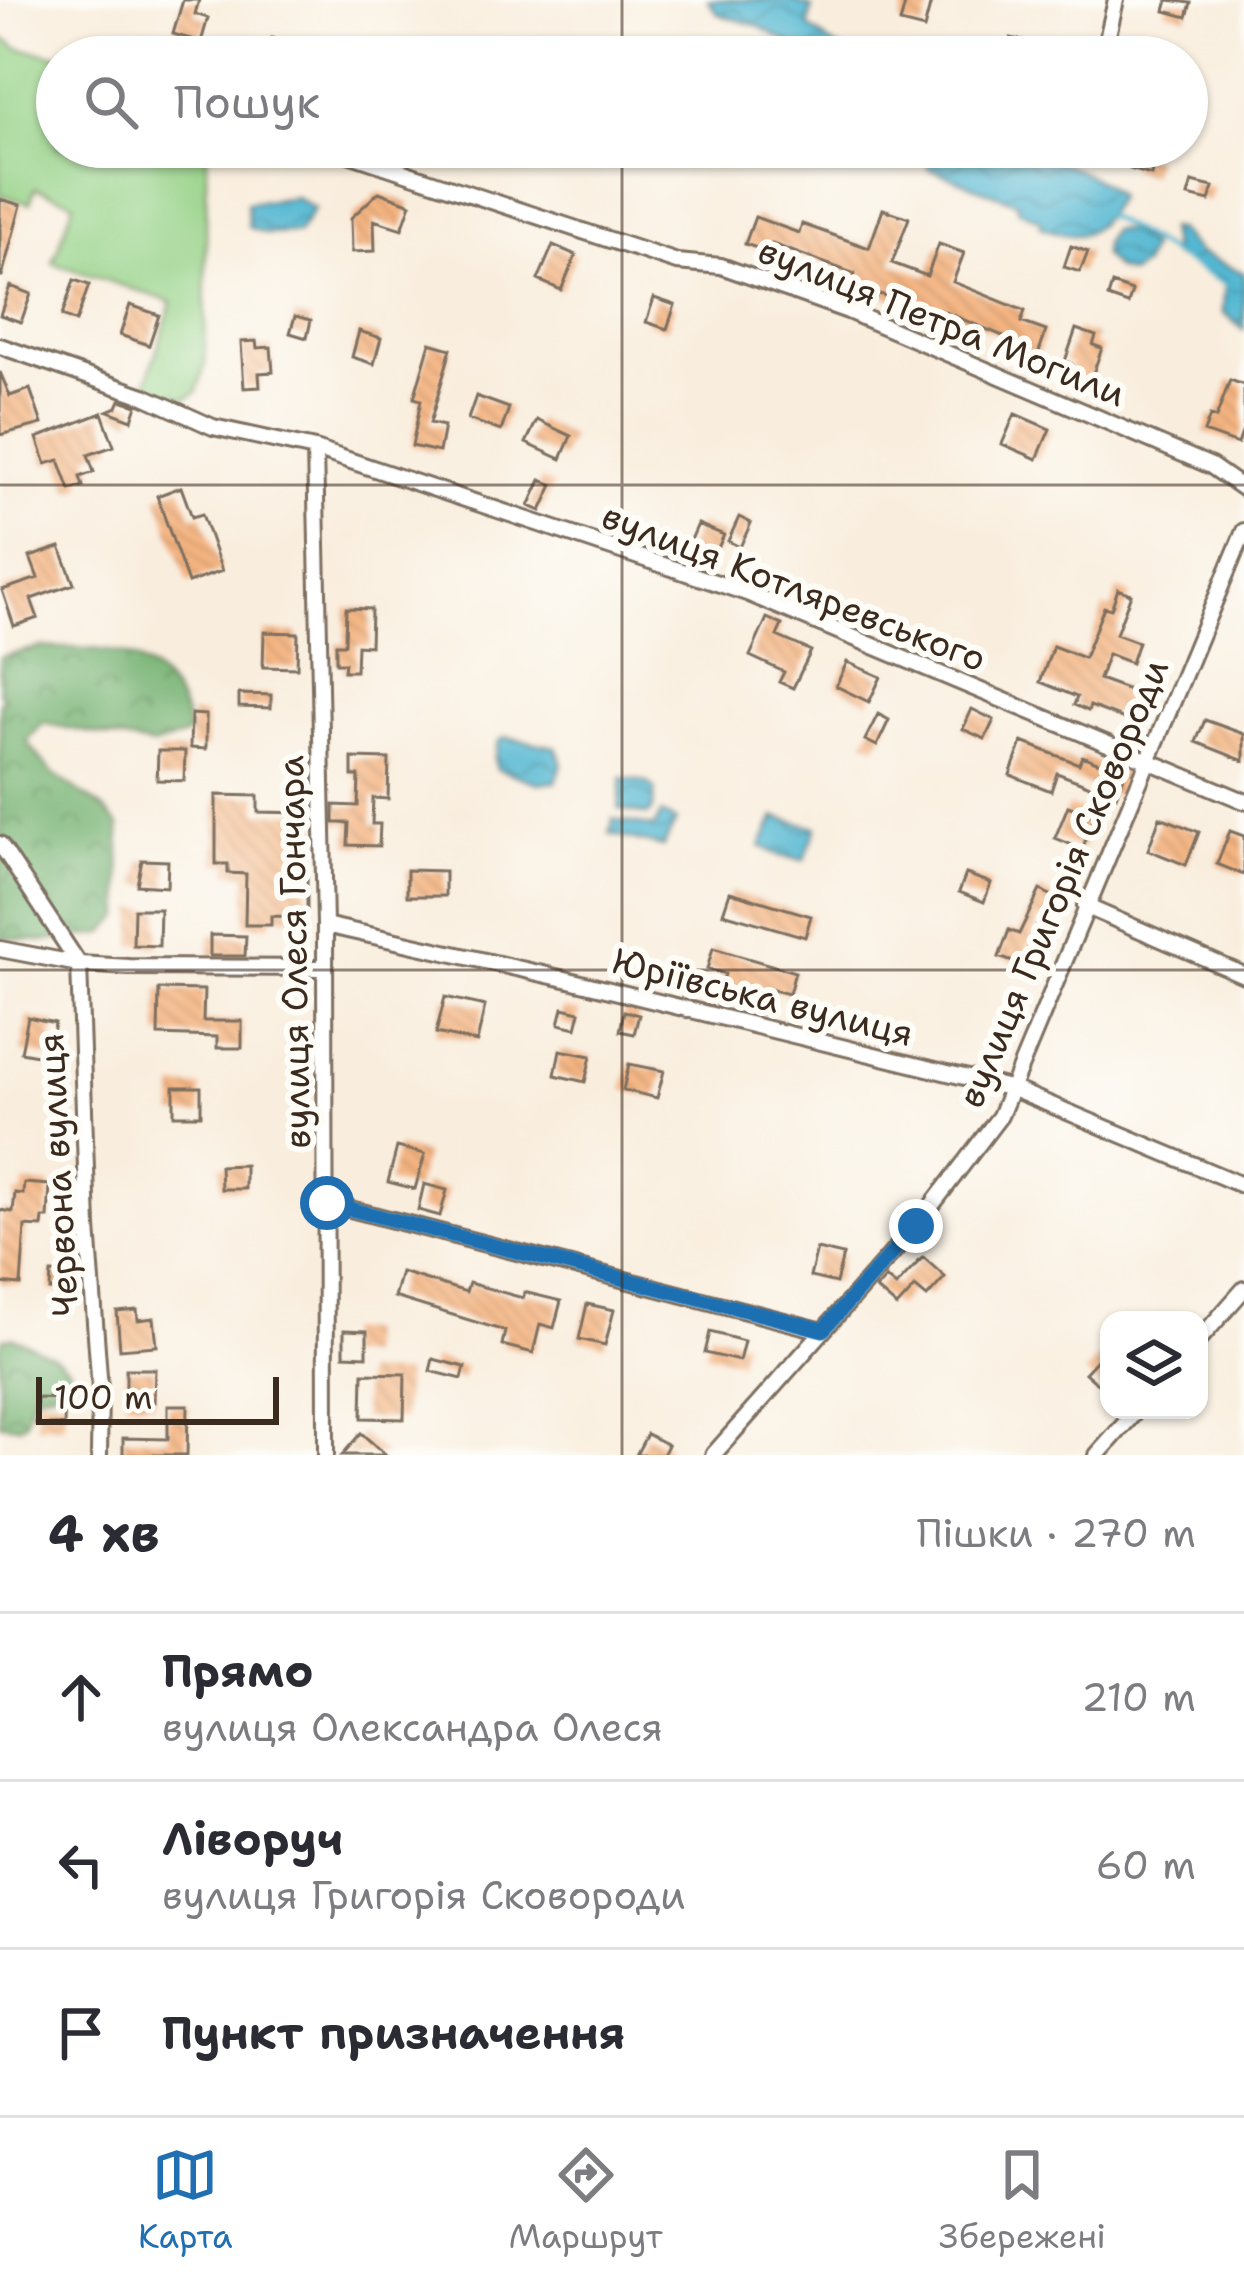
<!DOCTYPE html>
<html lang="uk">
<meta charset="utf-8">
<style>
body{margin:0;font-family:"Shantell Sans",sans-serif;background:#f2f2f3;color:#2b2b33}
.controls{position:absolute;right:36px;bottom:36px;display:grid;overflow:hidden;border-radius:24px;box-shadow:0 3px 9px #0004}
.controls button{width:108px;height:108px;display:grid;place-items:center;padding:0;border:0;border-bottom:3px solid #e1e1e2;background:#fff;color:#2b2b33;font:60px sans-serif}
.scale{position:absolute;left:36px;bottom:30px;width:243px;box-sizing:border-box;padding-left:12px;border:6px solid #3b2a1e;border-top:0;font-size:33px;line-height:42px;white-space:nowrap;color:#3b2a1e;-webkit-text-stroke:9px #fdfcf7;paint-order:stroke}
.stop{position:absolute;width:36px;height:36px;margin:-27px;border:9px solid #1f6fb2;border-radius:50%;background:#fff}
.stop.end{background:#1f6fb2;border-color:#fff;box-shadow:0 3px 12px #0008}
.list{margin:0;padding:0;list-style:none}
h2{display:flex;justify-content:space-between;align-items:center;height:156px;margin:0;padding:0 48px;font-size:51px}
h2 small{font-size:39px;font-weight:400;color:#7c7c81}
.list li{display:grid;grid-template-columns:78px 1fr auto;gap:36px;align-items:center;box-sizing:border-box;height:168px;padding:0 48px;border-top:3px solid #e1e1e2}
.list b{display:block;font-size:45px;white-space:nowrap}
.list p{margin:0;font-size:39px;white-space:nowrap;color:#7c7c81}
.list em{font-size:39px;font-style:normal;color:#7c7c81}
.icon{flex:none;width:66px;height:66px;fill:none;stroke:currentColor;stroke-width:2;stroke-linecap:round;stroke-linejoin:round}
.map{position:relative;flex:none;width:1244px;height:1455px;overflow:hidden}
.search{position:absolute;background:#fff;box-shadow:0 3px 9px #0004;left:36px;right:36px;top:36px;height:132px;display:flex;align-items:center;gap:30px;box-sizing:border-box;padding:0 42px;border-radius:66px;color:#7c7c81;font-size:45px}
.sheet{height:660px;background:#fff}
nav{display:flex;justify-content:space-around;align-items:center;box-sizing:border-box;height:168px;border-top:3px solid #e1e1e2;background:#fff;font-size:33px;color:#7c7c81}
nav a{display:grid;justify-items:center;gap:6px}
nav .on{color:#1f6fb2}
.map>svg:first-child{display:block}
.forest{fill:url(#forest-crowns);stroke:#5a6f49;stroke-width:3}
.green{fill:#95d287;stroke:#687e52;stroke-width:3}
.water{fill:url(#water-waves);stroke:#477078;stroke-width:3}
.lines{fill:none;stroke-linecap:round;stroke-linejoin:round}
.stream{stroke:#53b7d2;stroke-width:4.5}
.building{fill:url(#building-back-hatch)}
.street-casing{stroke:#7e6f61;stroke-width:20}
.street{stroke:#fff;stroke-width:14}
.route{stroke:#1f6fb2;stroke-width:15}
.grid{fill:none;stroke:#3b2a1e;stroke-width:3;stroke-opacity:0.55}
.labels{text-anchor:middle;dominant-baseline:central;stroke-width:12;stroke-linejoin:round;paint-order:stroke}
.street-label{font-size:36px;fill:#3b2a1e;stroke:#fdfcf7}
</style>
<div class="map">
<svg width="1244" height="1455" viewBox="0 0 1244 1455">
<defs>
<pattern id="forest-crowns" width="20" height="18" patternUnits="userSpaceOnUse" patternTransform="scale(3)"><rect width="20" height="18" fill="#78b474"/><path d="M2 6a3 3 0 1 1 6 0M12 15a3 3 0 1 1 6 0" fill="none" stroke="#64935f"/></pattern>
<pattern id="water-waves" width="16" height="10" patternUnits="userSpaceOnUse" patternTransform="scale(3)"><rect width="16" height="10" fill="#53b7d2"/><path d="M0 5q4-4 8 0t8 0" fill="none" stroke="#4695aa"/></pattern>
<pattern id="building-back-hatch" width="6" height="6" patternUnits="userSpaceOnUse" patternTransform="scale(3)"><rect width="6" height="6" fill="#f4b481"/><path d="M-1 5l2 2M0 0l6 6M5-1l2 2" fill="none" stroke="#d29b6f"/></pattern>
</defs>
<rect width="100%" height="100%" fill="#fdfcf7"/>
<filter id="ink" filterUnits="userSpaceOnUse"><feTurbulence type="fractalNoise" baseFrequency=".00833" numOctaves="2"/><feDisplacementMap in="SourceGraphic" scale="24" xChannelSelector="R" yChannelSelector="G"/><feConvolveMatrix kernelMatrix="1 2 1 2 8 2 1 2 1" color-interpolation-filters="sRGB"/></filter>
<filter id="wash" filterUnits="userSpaceOnUse"><feTurbulence type="fractalNoise" baseFrequency=".004" numOctaves="4" result="noise"/><feDisplacementMap in="SourceGraphic" scale="48" xChannelSelector="R" yChannelSelector="G"/><feGaussianBlur stdDeviation="2.7" result="paint"/><feColorMatrix in="noise" values="0 0 0 0 0 0 0 0 0 0 0 0 0 0 0 0 0 1.4 0 .05"/><feComposite in="paint" operator="in"/></filter>
<g filter="url(#wash)">
<rect width="100%" height="100%" fill="#f9eede"/>
<path class="forest" d="M41 647C65 649 94 647 118 653 156 662 186 698 188 735L153 746 43 723 27 741 51 772 104 809 119 826 122 916 103 934 42 941 0 938V701L5 698 0 694V657Z
M13 1337 53 1355 70 1369 69 1382 58 1390 33 1395 25 1422 18 1426 0 1424V1349L3 1338Z"/>
<path class="green" d="M0 36 18 48 67 57H57V147H207L205 365 197 392 186 398 146 385 172 302 53 263 74 202 35 188 30 203 0 195Z"/>
<path class="water" d="M708 0H793L812 8 808 26 831 44 858 57H821L801 50 758 26 718 14Z
M920 147C950 147 987 141 1017 147 1037 151 1109 180 1117 197 1094 234 1087 244 1041 227V220L1018 210V203L929 169Z
M296 197 314 209 298 233 266 234 248 227 247 203Z
M1168 229 1177 230 1199 253 1244 273V330L1223 312 1225 281 1173 256Z
M1111 230 1128 231 1150 247 1143 265 1130 274 1116 269 1103 255 1104 243Z
M506 737 556 747 562 764 556 782 538 783 497 769 494 759 499 741Z
M622 778 646 782 655 789 653 808 647 815 619 809Z
M661 814 676 821 663 847 610 834 613 819 654 827Z
M775 817 817 827 804 860 780 856 761 846Z"/>
<g class="lines">
<path class="stream" d="M1101 213 1232 288"/>
</g>
<g id="blocks">
<path class="building" d="M183 0H199L195 14 208 18 201 42 173 34Z
M906 0 931 2 924 29 900 23Z
M1168 0 1191 3 1187 17 1165 11Z
M272 38 329 53 328 57H267Z
M1011 38 1060 50 1062 41 1077 44 1074 57H1006Z
M1134 154 1155 159 1151 175 1130 169Z
M1192 182 1213 187 1209 201 1188 196Z
M379 192 411 204 402 229 374 220 375 251 352 252 351 218Z
M0 199 21 205 2 276H0Z
M883 209 909 218 892 263 927 276 939 244 964 253 953 282 1025 311 1021 322 1046 331 1036 360 1004 348 1008 338 933 307 931 313 877 293 875 299 850 290 855 274 772 244 769 252 745 244 755 217 799 233 802 224 869 248Z
M553 245 576 255 561 290 538 280Z
M1071 246 1088 252 1080 272 1064 267Z
M74 280 89 285 76 322 62 316Z
M1112 284 1132 291 1128 304 1108 297Z
M10 286 31 294 21 322 0 315Z
M654 298 675 305 667 329 646 322Z
M130 305 159 315 149 345 120 335Z
M295 316 311 320 307 338 290 333Z
M1076 329 1096 336 1093 345 1102 348 1090 382 1068 374 1072 364 1065 361Z
M359 331 381 338 374 364 352 357Z
M256 341 257 348 271 347 273 372 259 373 260 387 244 388 241 342Z
M430 343 451 349 430 423 444 426 439 452 412 446 421 400 414 398Z
M0 372 10 396 30 389 42 424 0 435Z
M1230 380 1244 385V427L1238 444 1204 432 1210 416 1216 418Z
M476 396 509 408 501 431 468 419Z
M120 400 137 405 132 420 108 411 117 407Z
M102 413 114 446 88 455 94 472 80 477 83 486 70 490 59 460 46 464 37 438Z
M1015 414 1050 429 1037 459 1002 444Z
M537 420 571 436 561 459 526 443Z
M541 480 553 485 541 511 529 506Z
M181 487 192 517 202 514 222 571 188 583 157 496Z
M739 517 751 523 740 547 728 541Z
M698 524 724 535 711 563 686 551Z
M60 547 74 584 31 599 38 618 14 626 2 590 38 578 30 557Z
M1118 589 1131 594 1116 634 1138 642 1131 663 1108 654 1099 679 1140 694 1130 721 1090 706 1088 711 1074 705 1077 697 1040 682 1053 646 1084 658 1104 607 1111 609Z
M346 608 371 609 370 646 357 645 356 671H344L345 663H336V644H345Z
M767 618 782 625 777 636 811 651 793 688 779 682 784 672 750 656Z
M264 632 298 633 297 668 263 667Z
M847 662 881 677 869 702 836 686Z
M239 694 271 695V708L239 707Z
M972 709 994 720 985 739 963 729Z
M191 714 206 715V749L190 748Z
M878 714 889 720 877 746 865 740Z
M1205 720 1244 734V761L1196 742Z
M1022 742 1079 764 1082 756 1125 773 1116 796 1057 773 1051 791 1010 775Z
M158 751H185L184 781 157 780Z
M352 758 389 759 388 799 373 798 372 824H380L379 846 348 845 349 823H334V805L358 806 359 776H352Z
M216 795 258 796V812L307 813V917L271 916V925H245L246 874 228 873V864H216Z
M1068 806 1095 816 1082 849 1055 838Z
M1160 817 1199 832 1186 865 1148 850Z
M1230 831 1244 836V875L1217 864Z
M142 860 168 861 167 887 137 885Z
M407 870 445 871V896H407Z
M966 874 991 883 984 902 959 892Z
M1040 890 1061 900 1050 923 1040 918 1021 965 999 957 1009 930 1019 934Z
M730 892 811 916 805 937 723 913Z
M134 909H160L159 946 133 945Z
M210 935 246 936 245 956H210Z
M713 948 795 972 789 994 769 989 762 1014 717 1002 725 974 707 969Z
M159 989 204 990 203 1021H242V1048H217V1037L158 1035Z
M445 997 485 1006 477 1042 436 1033Z
M563 1008 580 1012 576 1028 559 1024Z
M624 1011 639 1015 634 1034 620 1031Z
M28 1017 55 1023 48 1057 21 1052Z
M560 1050 591 1056 585 1082 555 1075Z
M629 1064 664 1071 657 1098 623 1090Z
M174 1087H201V1115H174Z
M397 1147 425 1154 415 1189 388 1182Z
M245 1165V1189H221L220 1166Z
M24 1183 50 1185 48 1218H43L42 1227 25 1226 21 1285 0 1283V1210L13 1212 15 1193 23 1194Z
M424 1184 447 1190 440 1216 418 1210Z
M817 1249 843 1255 836 1283 810 1277Z
M923 1257 945 1277 927 1297 915 1287 897 1307 876 1289 886 1278 896 1286Z
M401 1272 466 1292 469 1283 523 1298 524 1292 561 1301 554 1328 540 1324 533 1353 502 1345 505 1331 394 1297Z
M51 1273 70 1274 69 1291 50 1290Z
M587 1304 614 1310 605 1345 579 1339Z
M137 1310 138 1320 154 1318 157 1346 120 1349 117 1312Z
M344 1330 367 1331V1356L344 1355Z
M710 1332 744 1341 739 1361 705 1353Z
M1109 1347V1394L1085 1373Z
M433 1359 465 1367 462 1379 430 1371Z
M126 1369H155L154 1402H126Z
M363 1373 405 1374 404 1419 362 1418Z
M37 1398 65 1399 64 1425H36Z
M168 1405H188L187 1455H123V1438L168 1439Z
M361 1433 386 1455H342Z
M647 1434 668 1445 663 1455H636Z"/>
</g>
</g>
<g filter="url(#ink)">
<use href="#blocks" fill-opacity="0" stroke="#7e6f61" stroke-width="3"/>
<g class="lines">
<defs>
<path id="street" d="M1103 57 1116 0
M333 149 677 262 721 266 848 311 1211 466 1244 489
M0 346 144 396 213 427 315 449 747 593 1244 801
M315 449 325 925 326 1455
M0 844 79 964
M1085 906 1244 975
M325 925 565 979 1013 1089 1244 1186
M0 949 79 964 129 967 323 968
M79 964 88 1227 100 1390 99 1455
M327 1203 823 1331
M1199 1340 1244 1289
M713 1455 916 1226 1000 1116 1244 531
M1097 1455 1137 1410"/>
</defs>
<use href="#street" class="street-casing"/>
<use href="#street" class="street"/>
</g>
</g>
<g class="lines" filter="url(#ink)">
<path class="route" d="M327 1203 823 1330 916 1226"/>
</g>
<path class="grid" d="M622 0V57M622 147V1455M0 485H1244M0 970H1244"/>
<g class="labels">
<g class="street-label">
<text transform="translate(942 322) rotate(22)">вулиця Петра Могили</text>
<text transform="translate(794 587) rotate(21)">вулиця Котляревського</text>
<text transform="translate(1063 883) rotate(-67)">вулиця Григорія Сковороди</text>
<text transform="translate(294 952) rotate(-91)">вулиця Олеся Гончара</text>
<text transform="translate(763 997) rotate(14)">Юріївська вулиця</text>
<text transform="translate(58 1175) rotate(-93)">Червона вулиця</text>
</g>
</g>
</svg>
<div class="controls">
<button><svg class="icon" aria-label="layers" viewBox="0 0 24 24"><path d="M12 4l9 5-9 5-9-5zM3 14l9 5 9-5"/></svg></button>
</div>
<div class="scale">100 m</div>
<div class="stop" style="left:327px;top:1203px"></div>
<div class="stop end" style="left:916px;top:1226px"></div>
<div class="search"><svg class="icon" aria-label="search" viewBox="0 0 24 24"><circle cx="10" cy="10" r="6"/><path d="M15 15l6 6"/></svg>Пошук</div>
</div>
<section class="sheet">
<h2>4 хв<small>Пішки · 270 m</small></h2>
<ul class="list">
<li><svg class="icon" aria-label="ahead" viewBox="0 0 24 24"><path d="M12 20V5M6 11l6-6 6 6"/></svg><div><b>Прямо</b><p>вулиця Олександра Олеся</p></div><em>210 m</em></li>
<li><svg class="icon" aria-label="left" viewBox="0 0 24 24"><path d="M17 20v-9H6M10 6l-5 5 5 5"/></svg><div><b>Ліворуч</b><p>вулиця Григорія Сковороди</p></div><em>60 m</em></li>
<li><svg class="icon" aria-label="arrive" viewBox="0 0 24 24"><path d="M6 21V4h12l-3 4 3 4H6"/></svg><div><b>Пункт призначення</b></div></li>
</ul>
</section>
<nav>
<a class="on"><svg class="icon" aria-label="map" viewBox="0 0 24 24"><path d="M3 6l6-2 6 2 6-2v14l-6 2-6-2-6 2zM9 4v14M15 6v14"/></svg>Карта</a>
<a><svg class="icon" aria-label="directions" viewBox="0 0 24 24"><path d="M12 3l9 9-9 9-9-9zM9 14v-3h6M13 9l2 2-2 2"/></svg>Маршрут</a>
<a><svg class="icon" aria-label="saved" viewBox="0 0 24 24"><path d="M7 4h10v16l-5-4-5 4z"/></svg>Збережені</a>
</nav>
